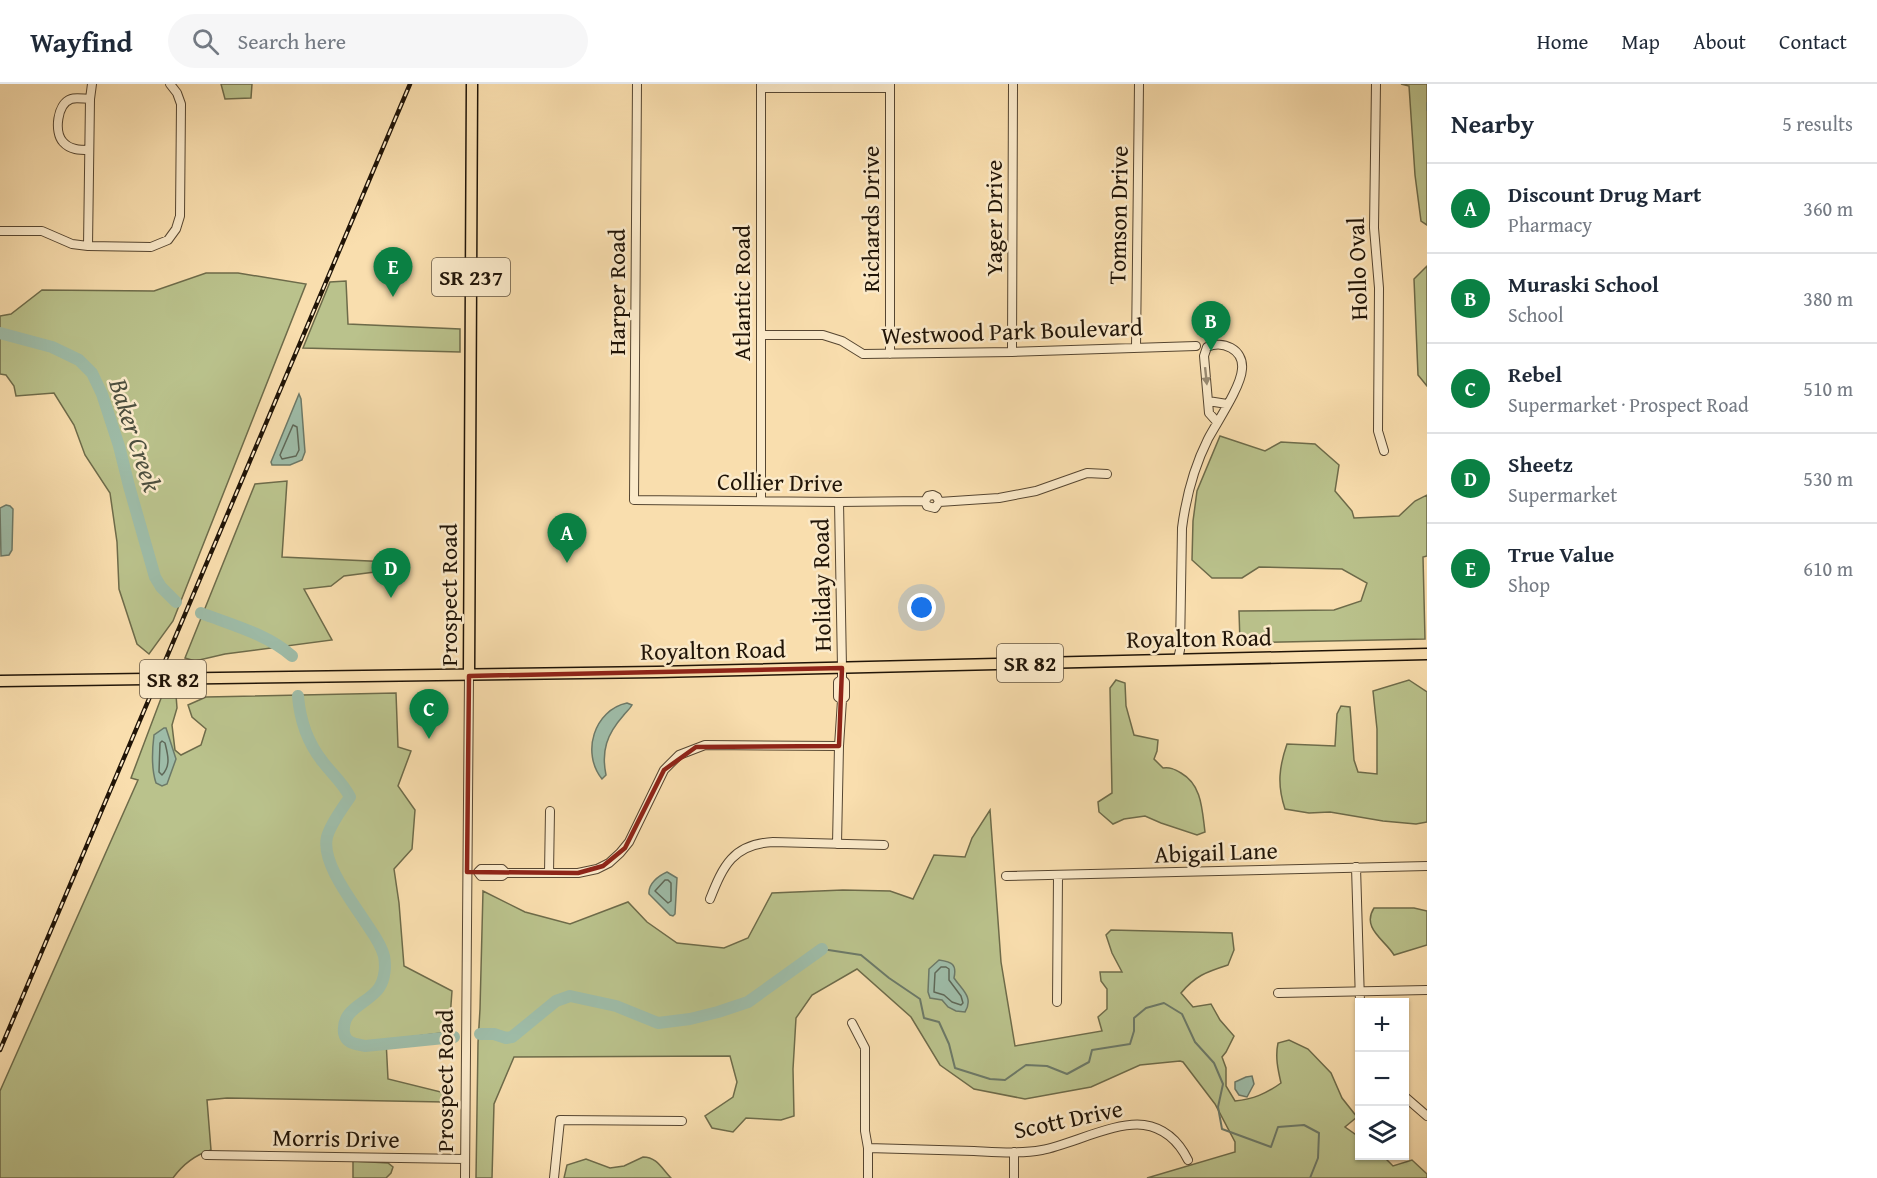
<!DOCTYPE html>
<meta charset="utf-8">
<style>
body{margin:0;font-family:"Gentium Book Plus",serif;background:#f6f6f7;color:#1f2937}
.controls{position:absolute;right:18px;bottom:18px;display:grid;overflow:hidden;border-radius:0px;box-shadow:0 2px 4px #0004}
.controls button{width:54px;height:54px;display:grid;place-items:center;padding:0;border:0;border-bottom:2px solid #e0e1e3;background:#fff;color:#1f2937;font:30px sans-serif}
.you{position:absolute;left:922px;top:524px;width:21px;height:21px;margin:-15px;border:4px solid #fff;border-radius:50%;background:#1a73e8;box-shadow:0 0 0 9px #1a73e833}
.badge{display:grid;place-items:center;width:39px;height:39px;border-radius:50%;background:#0b8043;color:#fff;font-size:20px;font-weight:700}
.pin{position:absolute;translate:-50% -50px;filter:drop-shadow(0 2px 3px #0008)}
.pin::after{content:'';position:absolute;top:32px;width:21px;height:18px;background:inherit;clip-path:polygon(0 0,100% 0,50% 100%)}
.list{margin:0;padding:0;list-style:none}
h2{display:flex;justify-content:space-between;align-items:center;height:78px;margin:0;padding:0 24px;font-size:26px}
h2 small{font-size:20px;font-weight:400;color:#747a83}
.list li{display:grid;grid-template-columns:39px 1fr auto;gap:18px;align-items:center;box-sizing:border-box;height:90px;padding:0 24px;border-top:2px solid #e0e1e3}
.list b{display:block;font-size:22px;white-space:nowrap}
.list p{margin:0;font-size:20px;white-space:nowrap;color:#747a83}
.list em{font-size:20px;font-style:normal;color:#747a83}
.icon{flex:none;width:33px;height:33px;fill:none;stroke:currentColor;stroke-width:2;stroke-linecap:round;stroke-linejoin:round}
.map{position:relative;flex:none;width:1427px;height:1094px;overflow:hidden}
header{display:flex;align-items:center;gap:36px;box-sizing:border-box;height:84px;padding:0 30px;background:#fff;border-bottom:2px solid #e0e1e3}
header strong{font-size:28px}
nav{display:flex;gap:33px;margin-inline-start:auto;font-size:21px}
.search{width:420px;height:54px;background:#f6f6f7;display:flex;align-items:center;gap:15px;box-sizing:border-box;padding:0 21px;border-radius:33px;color:#747a83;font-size:22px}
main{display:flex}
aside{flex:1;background:#fff}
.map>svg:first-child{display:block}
.green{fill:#bac28c;stroke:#6d6b4a;stroke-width:1.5}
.water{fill:#9ebca8;stroke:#6c7968;stroke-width:1.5}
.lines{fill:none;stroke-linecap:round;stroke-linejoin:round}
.shore{stroke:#5f6858;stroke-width:1.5}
.stream{stroke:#6c7968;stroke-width:2}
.river{stroke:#9ebca8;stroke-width:12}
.minor-casing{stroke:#564631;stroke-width:10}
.major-casing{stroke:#201407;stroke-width:13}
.minor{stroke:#fbeaca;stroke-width:8}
.major{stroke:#f9deae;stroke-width:10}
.rail-casing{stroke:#201407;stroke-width:4.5}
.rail{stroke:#fbeaca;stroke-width:2;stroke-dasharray:7;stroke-linecap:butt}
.oneway{fill:#988a72}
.marked{fill:none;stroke:#8f2418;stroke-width:4.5;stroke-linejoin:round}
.labels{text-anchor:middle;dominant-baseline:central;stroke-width:5;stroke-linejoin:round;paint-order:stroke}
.shield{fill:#fbeaca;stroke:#625442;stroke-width:1.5}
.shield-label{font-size:22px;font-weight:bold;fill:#201407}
.street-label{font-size:24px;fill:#201407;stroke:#fbeaca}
.water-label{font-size:26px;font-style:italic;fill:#4c4f3f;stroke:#fbeaca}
</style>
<header>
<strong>Wayfind</strong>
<div class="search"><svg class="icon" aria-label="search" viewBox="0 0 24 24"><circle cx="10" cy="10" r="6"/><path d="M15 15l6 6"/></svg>Search here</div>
<nav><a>Home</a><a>Map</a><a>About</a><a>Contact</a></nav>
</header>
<main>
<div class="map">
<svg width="1427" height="1094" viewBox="0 0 1427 1094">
<rect width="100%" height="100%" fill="#f9deae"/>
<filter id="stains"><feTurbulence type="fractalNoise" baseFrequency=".00333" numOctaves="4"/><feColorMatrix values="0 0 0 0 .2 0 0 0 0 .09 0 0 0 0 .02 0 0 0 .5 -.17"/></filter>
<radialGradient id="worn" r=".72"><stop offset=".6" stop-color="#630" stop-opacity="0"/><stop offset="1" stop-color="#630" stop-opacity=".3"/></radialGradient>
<path class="green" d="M221 0H252L251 14 225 15Z
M1401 0H1427V141L1421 137 1415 91 1409 2Z
M1427 182V302L1418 291 1414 195Z
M206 189H238L306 200 173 537 149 570 137 560 119 505 117 458 110 409 85 371 74 341 54 309 16 312 14 302 6 291 0 290V232L11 230 42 206 154 207Z
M346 197 348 240 460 245V268L303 264 330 198Z
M1220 352 1265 367 1281 358 1315 360 1339 381 1335 407 1352 427 1354 434 1399 432 1415 417 1427 411V472L1423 473 1425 555 1240 559 1239 527 1334 526 1361 517 1367 499 1342 485 1259 483 1242 494H1212L1192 476 1193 437 1197 407Z
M287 397 282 473 391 478 390 486 344 492 331 502 304 505 332 556 225 570 195 577 185 574 255 400Z
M1116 596 1125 599 1126 622 1134 651 1158 656 1157 667 1154 675 1163 684C1170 683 1174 685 1181 689 1202 701 1202 725 1205 748L1197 751 1161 739 1145 732 1124 735 1113 740 1099 728 1098 718 1112 709 1110 604Z
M1409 596 1427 608V738L1416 740 1383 737 1330 728 1309 729 1285 725C1277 701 1279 683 1287 660L1335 662 1337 630 1341 622 1350 623 1354 676 1358 688 1377 690V645L1373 607Z
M163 609 176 611 177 624 172 641 175 666 181 671 201 661 206 645 192 633 188 621 206 613 396 609 398 663 411 667 398 702 415 726 412 765 394 785 399 819 404 882 452 907 449 948 386 956 388 995 445 1009 444 1018 227 1014 207 1016 211 1066C195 1071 183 1080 173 1094H0V1007L138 696 131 694Z
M990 726 1001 878 1015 962 1102 947 1098 933 1107 925V905L1101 897 1100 888H1122L1112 869 1106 851 1111 846 1232 849 1234 866 1228 881C1206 888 1195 892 1181 909L1193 923 1211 920 1220 936 1234 952 1226 968 1222 973 1226 984V1002L1235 1017C1253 1015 1266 1010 1281 999 1278 986 1275 973 1278 959L1289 956 1308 965 1331 989 1342 1014 1357 1033 1345 1043 1359 1053 1360 1072H1383L1393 1082 1412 1076 1427 1090V1094H1147L1235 1068V1058L1215 1020 1183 978 1180 977 1140 981 1091 1003 1025 1015 974 1005 940 981 911 933 857 885 812 911 796 934 793 985 794 1032 781 1036 746 1034 733 1048 712 1044 705 1032 733 1013 737 998 730 972 514 973 494 1020 492 1094H476L478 959 480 925 483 807 525 828 570 840 628 818 647 838 677 859 724 864 748 854 772 809 843 806 890 807 913 815 934 771 965 773 972 754Z
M1374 824H1414L1427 827V861L1394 871C1385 856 1361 844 1374 824Z
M643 1073C657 1073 662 1085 671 1094H564L567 1081 586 1075 610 1084 624 1082Z
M353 1077 388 1079 393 1083 391 1089 386 1094H353Z"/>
<path class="water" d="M299 310 301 315 305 368 302 376 290 381H272L271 378Z
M6 421 10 422 13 425 12 466 9 471 1 472 0 424Z
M627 619 632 621C630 625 626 628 623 632 607 650 601 667 606 691L602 695C581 669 594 626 627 619Z
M164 644H166L176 675 167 700 162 702 156 699C151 684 152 667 154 651Z
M667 788 677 794 675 830 673 832 670 831 649 810C648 800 658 792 667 788Z
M939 876C952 878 957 880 954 894 962 906 974 913 965 928L956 927 948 923 942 916 930 914 928 908 929 885Z
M1252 992 1254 1000 1247 1013 1239 1011 1235 1005V998L1246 993Z"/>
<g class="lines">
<path class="shore" d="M293 341 297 343 299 366 296 372 282 375 280 371Z
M162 657 165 659C168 671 171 682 162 691L159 688 160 659Z
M665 796H668L671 799V817L668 819 655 807Z
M941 883H946L949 885V896L961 912 963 919 961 921 952 918 944 911 934 908 935 889Z"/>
<path class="stream" d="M1427 19V26
M822 865 861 871 889 894 920 915 924 934 939 938 949 960 955 984 990 995 1005 996 1026 981 1047 982 1067 990 1089 978 1092 966 1130 960 1134 947V934L1146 924 1164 919 1182 930 1195 958 1214 979 1223 1000 1218 1023 1222 1045 1271 1063 1278 1043 1304 1041 1319 1049 1318 1074 1310 1094"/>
<path class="river" d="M0 249 52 263 79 276 92 289 102 310 119 362 129 402 155 493 161 503 176 518
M201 529C232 541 267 550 292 572
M298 612C300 637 307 658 323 678 332 690 343 699 350 713 342 725 331 739 327 753 321 778 351 816 364 836 371 847 381 859 384 872 386 882 385 895 379 904 368 920 341 924 344 949 346 960 356 960 365 962L454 953
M480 950H494L506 954 512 953 556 917 570 912 616 922 658 939 690 935 718 928 748 918 822 865"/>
<defs>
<path id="minor" d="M637 0 634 416 839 418 925 417
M761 0V417
M890 0V270
M1376 0 1374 144 1379 204 1378 347 1384 367
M761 4H890
M89 66C80 66 70 66 63 58 54 48 57 20 71 15 76 13 84 15 90 15
M0 147H42L72 160 88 162 151 163 168 156 176 145 180 132 181 20 177 9 170 0
M88 162 90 15 92 0
M761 251H823L842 257 863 270 1012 268 1196 262
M1136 263 1139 0
M1012 268 1013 0
M1208 317 1227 320
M839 418 842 584V595L838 598V613L842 616 845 613V598L842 595
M939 418 937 413 933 411 928 412 925 417 927 422 935 424 939 418 999 414 1036 407 1087 389 1107 390
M1178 575 1180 566 1182 444C1186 413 1194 383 1208 355 1217 338 1241 303 1242 285 1244 265 1222 256 1207 263L1204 272 1209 329 1217 338
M837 760 839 662 842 616
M1356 783 1360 918
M481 785H502L506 789 502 792H481L478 788Z
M506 789H578L597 785 609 779 620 769 629 758 664 686 679 671 705 661 839 662
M549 789 550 727
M1006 792 1427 782
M710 815C723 782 733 760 773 758L884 761
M1278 909 1427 906
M1057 918 1058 792
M852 939 865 964V1047L868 1064V1094
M1404 1012 1427 1032
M868 1064C903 1065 938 1066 974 1067 996 1068 1020 1070 1042 1066 1072 1060 1116 1037 1144 1041 1165 1044 1179 1058 1188 1076
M206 1071 465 1075
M465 1094 469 592
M554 1094 560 1036 682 1037
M1014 1094V1068"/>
<path id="major" d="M469 592 472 0
M0 597 657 588 1427 570"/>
</defs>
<use href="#minor" class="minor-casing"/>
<use href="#major" class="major-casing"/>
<use href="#minor" class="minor"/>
<use href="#major" class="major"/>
<defs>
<path id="rail" d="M0 966 410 0"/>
</defs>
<use href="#rail" class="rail-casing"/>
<use href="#rail" class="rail"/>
</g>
<defs><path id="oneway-solid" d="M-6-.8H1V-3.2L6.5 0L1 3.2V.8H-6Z" transform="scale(1.5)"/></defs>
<use class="oneway" href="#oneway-solid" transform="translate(1206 292) rotate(84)"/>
<path class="marked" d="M842 584 839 662 696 663 664 686 625 764 603 782 578 789 467 788 469 592Z"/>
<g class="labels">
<g class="shield">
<rect x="432" y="174" width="78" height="38" rx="4.5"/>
<rect x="997" y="560" width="66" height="38" rx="4.5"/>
<rect x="140" y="576" width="66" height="38" rx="4.5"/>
</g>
<g class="shield-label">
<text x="471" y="193">SR 237</text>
<text x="1030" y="579">SR 82</text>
<text x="173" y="595">SR 82</text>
</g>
<g class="street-label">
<text transform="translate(1118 131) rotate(-89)">Tomson Drive</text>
<text transform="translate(993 134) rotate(-90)">Yager Drive</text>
<text transform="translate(870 135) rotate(-90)">Richards Drive</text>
<text transform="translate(1357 185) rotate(-92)">Hollo Oval</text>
<text transform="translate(616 208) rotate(-90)">Harper Road</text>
<text transform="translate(741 209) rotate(-90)">Atlantic Road</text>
<text transform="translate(1012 247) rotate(-2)">Westwood Park Boulevard</text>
<text transform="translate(780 398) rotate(1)">Collier Drive</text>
<text transform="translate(821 501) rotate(-91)">Holiday Road</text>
<text transform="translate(448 511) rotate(-90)">Prospect Road</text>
<text transform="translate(1199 554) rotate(-1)">Royalton Road</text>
<text transform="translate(713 566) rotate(-1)">Royalton Road</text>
<text transform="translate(1216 768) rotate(-2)">Abigail Lane</text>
<text transform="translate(444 997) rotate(-90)">Prospect Road</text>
<text transform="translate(1068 1035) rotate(-12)">Scott Drive</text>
<text transform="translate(336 1054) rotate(1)">Morris Drive</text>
</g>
<g class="water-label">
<text transform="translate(136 351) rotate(72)">Baker Creek</text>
</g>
</g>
<rect width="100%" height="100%" filter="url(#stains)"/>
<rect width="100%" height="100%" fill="url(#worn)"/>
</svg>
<div class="controls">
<button>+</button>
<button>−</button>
<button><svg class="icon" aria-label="layers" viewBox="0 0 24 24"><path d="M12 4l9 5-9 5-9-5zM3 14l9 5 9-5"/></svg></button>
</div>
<div class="you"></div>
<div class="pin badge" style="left:567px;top:479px">A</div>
<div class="pin badge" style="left:1211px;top:267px">B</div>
<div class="pin badge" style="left:429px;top:655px">C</div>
<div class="pin badge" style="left:391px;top:514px">D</div>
<div class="pin badge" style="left:393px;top:213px">E</div>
</div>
<aside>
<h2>Nearby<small>5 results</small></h2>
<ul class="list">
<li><span class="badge">A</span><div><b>Discount Drug Mart</b><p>Pharmacy</p></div><em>360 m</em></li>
<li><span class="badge">B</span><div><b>Muraski School</b><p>School</p></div><em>380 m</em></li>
<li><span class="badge">C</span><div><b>Rebel</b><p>Supermarket · Prospect Road</p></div><em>510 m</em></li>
<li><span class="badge">D</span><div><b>Sheetz</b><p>Supermarket</p></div><em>530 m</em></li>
<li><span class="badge">E</span><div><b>True Value</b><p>Shop</p></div><em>610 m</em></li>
</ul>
</aside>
</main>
